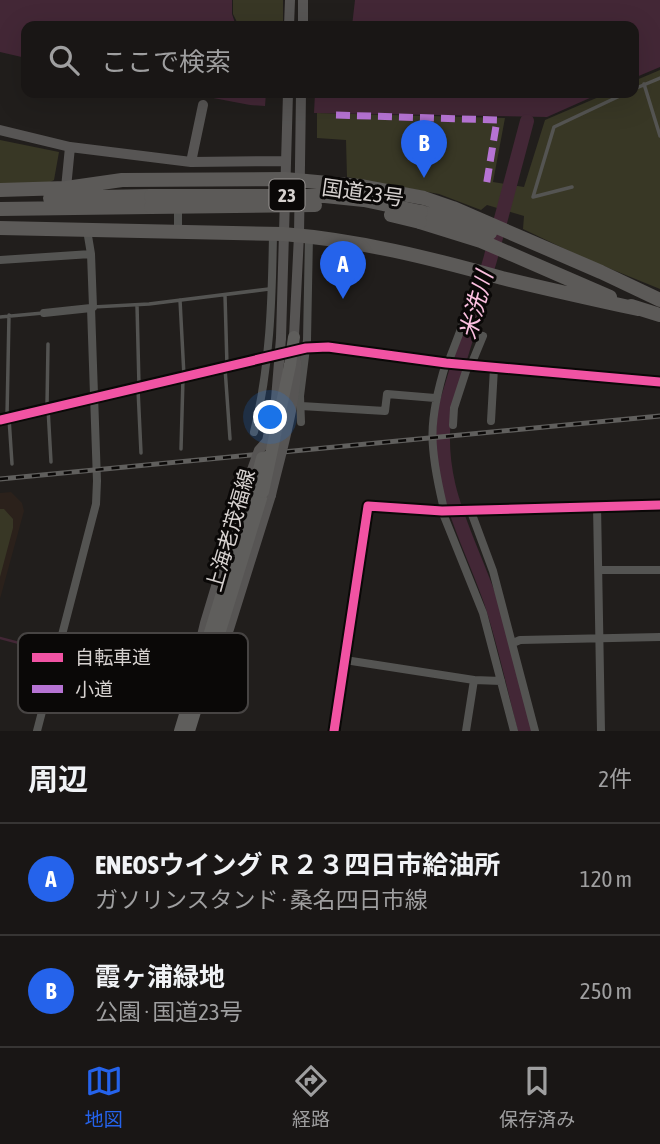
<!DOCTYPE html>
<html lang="ja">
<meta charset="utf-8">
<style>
body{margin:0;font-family:"Asap Condensed","Noto Sans JP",sans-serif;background:#262322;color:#f1f3f6}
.you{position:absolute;left:271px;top:418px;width:24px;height:24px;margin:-18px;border:5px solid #fff;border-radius:50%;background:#1a73e8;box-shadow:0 0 0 10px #1a73e833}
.badge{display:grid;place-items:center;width:46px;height:46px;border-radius:50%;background:#2563eb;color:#fff;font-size:23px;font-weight:700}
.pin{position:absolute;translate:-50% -58px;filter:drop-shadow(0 2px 4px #0008)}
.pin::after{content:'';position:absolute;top:37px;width:24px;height:21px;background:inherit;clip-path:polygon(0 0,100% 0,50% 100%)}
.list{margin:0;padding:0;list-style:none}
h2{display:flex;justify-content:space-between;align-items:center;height:91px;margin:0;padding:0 28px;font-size:30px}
h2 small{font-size:23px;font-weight:400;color:#9f9fa0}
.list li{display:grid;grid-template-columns:46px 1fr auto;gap:21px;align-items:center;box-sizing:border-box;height:112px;padding:0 28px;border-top:2px solid #373534}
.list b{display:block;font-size:26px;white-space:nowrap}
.list p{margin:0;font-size:23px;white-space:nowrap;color:#9f9fa0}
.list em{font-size:23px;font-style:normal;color:#9f9fa0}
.icon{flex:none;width:38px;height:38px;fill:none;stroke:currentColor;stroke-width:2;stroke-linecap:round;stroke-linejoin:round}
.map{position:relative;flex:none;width:660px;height:731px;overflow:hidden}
.search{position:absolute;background:#191615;box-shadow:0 7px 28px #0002;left:21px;right:21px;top:21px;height:77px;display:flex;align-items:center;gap:18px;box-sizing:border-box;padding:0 24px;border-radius:14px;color:#9f9fa0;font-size:26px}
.sheet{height:315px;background:#191615}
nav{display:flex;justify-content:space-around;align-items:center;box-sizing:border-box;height:98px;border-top:2px solid #373534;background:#191615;font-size:19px;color:#9f9fa0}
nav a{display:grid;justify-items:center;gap:4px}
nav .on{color:#2563eb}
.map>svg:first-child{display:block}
.built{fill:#2b211b}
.green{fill:#383725}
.water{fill:#432736}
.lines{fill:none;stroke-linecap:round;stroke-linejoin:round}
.stream{stroke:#432736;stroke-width:2.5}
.river{stroke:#432736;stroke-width:14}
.lane{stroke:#545452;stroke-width:3.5}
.street{stroke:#545452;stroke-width:8}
.secondary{stroke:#575554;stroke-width:10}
.primary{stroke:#5f5e5c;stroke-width:12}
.highway{stroke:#5c5a58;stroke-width:14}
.rail-casing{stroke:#605f5d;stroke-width:5}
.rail{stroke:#0a0807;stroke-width:2.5;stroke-dasharray:8;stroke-linecap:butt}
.secondary-bridge{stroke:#575554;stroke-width:10}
.primary-bridge{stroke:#5f5e5c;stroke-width:12}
.highway-bridge{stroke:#5c5a58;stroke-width:14}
.quiet{stroke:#b673d3;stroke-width:7;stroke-dasharray:14 7;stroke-linecap:butt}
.cycleway-casing{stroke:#0a0807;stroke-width:13}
.cycleway{stroke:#f153a3;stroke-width:9}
.labels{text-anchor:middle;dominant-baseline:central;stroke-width:6;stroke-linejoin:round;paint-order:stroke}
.shield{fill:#0a0807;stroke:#999593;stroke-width:2}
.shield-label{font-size:19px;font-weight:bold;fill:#d6d1cf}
.street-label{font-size:21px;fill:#d6d1cf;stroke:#0a0807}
.water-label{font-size:23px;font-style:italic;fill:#fdc0e1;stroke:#0a0807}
.key{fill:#0a0807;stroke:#474443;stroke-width:2}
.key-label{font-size:19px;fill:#d6d1cf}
</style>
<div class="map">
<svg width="660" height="731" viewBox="0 0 660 731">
<rect width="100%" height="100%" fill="#211e1c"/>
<path class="built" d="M11 492 22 503 24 511 0 599V493Z"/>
<path class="green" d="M233 0H283V26H239L233 14Z
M660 70V289L584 258 523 229 524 216 487 205 481 210 439 194 347 177 346 140 317 138V113L505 118 493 182 524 187 545 120 608 93H634V81Z
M0 140 59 152 54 180 40 187H0Z
M0 509H4L13 519V528L0 577Z"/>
<path class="water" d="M0 0H232V14L236 26H26V58L0 52Z
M355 0H660V67L634 78V26H352Z
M187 93H266L265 106 250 105Z
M315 93H601L547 117 314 113Z"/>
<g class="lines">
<path class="stream" d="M0 638 53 652
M61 653 120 668"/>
<path class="river" d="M525 731C514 688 505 644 491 602 467 533 434 485 445 408L490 260 527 121"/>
<path class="lane" d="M644 84 660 136
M634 89 660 78
M572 187 533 197 554 127 626 93
M225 295 227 366
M180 300 184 376
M137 305 139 386
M93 307 149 304 269 289
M0 317 43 313
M225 368 230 439
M138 389 141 453
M47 406 48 344
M48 408 51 462
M7 416 9 315
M9 418 12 464
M181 449 183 378"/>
<path class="street" d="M87 230 91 254 93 307
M178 231V203
M0 260 91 254
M446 363C428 421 429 446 443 505L442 511 483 613 514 731
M448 363 466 316
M471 365 483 336
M301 406 385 411 387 394 435 398
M0 420 306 348 328 347 446 363 660 382
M491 421 494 368
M301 422 300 396 307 340 309 236
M453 425 454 408 468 365
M254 432C270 367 272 301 273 234
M597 505 601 731
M470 509 493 571 535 731
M599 570H660
M513 643 520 640 660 637
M345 660 474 680 466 731
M474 680 501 681
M37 731 96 504 97 481 91 308 44 313
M334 731 368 506 442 511 660 505"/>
<path class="secondary" d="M289 26 290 0
M303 26V0
M0 130 70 147 191 162 286 161
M191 162 203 105
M66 188 70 147
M294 337 299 235 301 93
M281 338 288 93
M197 657 205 623 246 487
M215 662 229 629 271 495"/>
<path class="primary" d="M180 731 254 488
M189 731 263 492"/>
<path class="highway" d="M0 190 66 188 122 180 285 179 360 186 424 198 453 208 601 272 660 300
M50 198 151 196
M0 209 151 207
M421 212 490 233
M420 222 481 241 610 297
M0 228 283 234C359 240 430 258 502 278 547 289 592 299 638 309
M631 306 660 315"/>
<defs>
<path id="rail" d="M0 479 660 416"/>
</defs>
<use href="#rail" class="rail-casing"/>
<use href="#rail" class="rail"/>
<path class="secondary-bridge" d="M246 487 259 450 267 441 276 399 281 338
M271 495C281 452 301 390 295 347"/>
<path class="primary-bridge" d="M254 488 262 458
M263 492 290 365 294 337"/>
<path class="highway-bridge" d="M151 196H325L364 200 421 212
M151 207 315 205
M391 215 420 222"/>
<path class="quiet" d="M336 115 497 120 486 187"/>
<defs>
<path id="cycleway" d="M0 420 306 348 328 347 446 363 660 382
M334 731 368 506 442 511 660 505"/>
</defs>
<use href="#cycleway" class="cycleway-casing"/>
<use href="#cycleway" class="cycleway"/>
</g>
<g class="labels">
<rect class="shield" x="269.5" y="179.5" width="35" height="31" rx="5"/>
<g class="shield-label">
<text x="287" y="195">23</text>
</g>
<g class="street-label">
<text transform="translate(363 192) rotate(8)">国道23号</text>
<text transform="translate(230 530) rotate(-74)">上海老茂福線</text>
</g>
<g class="water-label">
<text transform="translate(476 305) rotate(-75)">米洗川</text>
</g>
</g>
<rect x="18" y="633" width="230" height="80" rx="10" class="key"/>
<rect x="32" y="653" width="31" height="9" fill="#f153a3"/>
<rect x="32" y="685" width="31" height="8" fill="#b673d3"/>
<g class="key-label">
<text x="75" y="664">自転車道</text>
<text x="75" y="696">小道</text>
</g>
</svg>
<div class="you"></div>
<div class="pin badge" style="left:343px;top:299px">A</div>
<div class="pin badge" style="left:424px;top:178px">B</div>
<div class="search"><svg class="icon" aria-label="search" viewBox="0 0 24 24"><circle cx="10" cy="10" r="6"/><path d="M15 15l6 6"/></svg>ここで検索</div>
</div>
<section class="sheet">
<h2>周辺<small>2件</small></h2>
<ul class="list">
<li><span class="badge">A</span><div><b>ENEOSウイング Ｒ２３四日市給油所</b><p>ガソリンスタンド · 桑名四日市線</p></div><em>120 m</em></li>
<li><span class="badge">B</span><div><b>霞ヶ浦緑地</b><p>公園 · 国道23号</p></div><em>250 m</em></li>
</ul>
</section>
<nav>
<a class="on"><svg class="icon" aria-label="map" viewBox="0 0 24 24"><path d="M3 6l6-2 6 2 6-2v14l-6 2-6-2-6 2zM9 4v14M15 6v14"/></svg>地図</a>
<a><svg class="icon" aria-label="directions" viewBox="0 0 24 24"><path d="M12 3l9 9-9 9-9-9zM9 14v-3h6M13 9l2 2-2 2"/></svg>経路</a>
<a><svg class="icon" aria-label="saved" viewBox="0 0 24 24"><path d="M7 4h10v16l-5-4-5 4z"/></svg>保存済み</a>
</nav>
